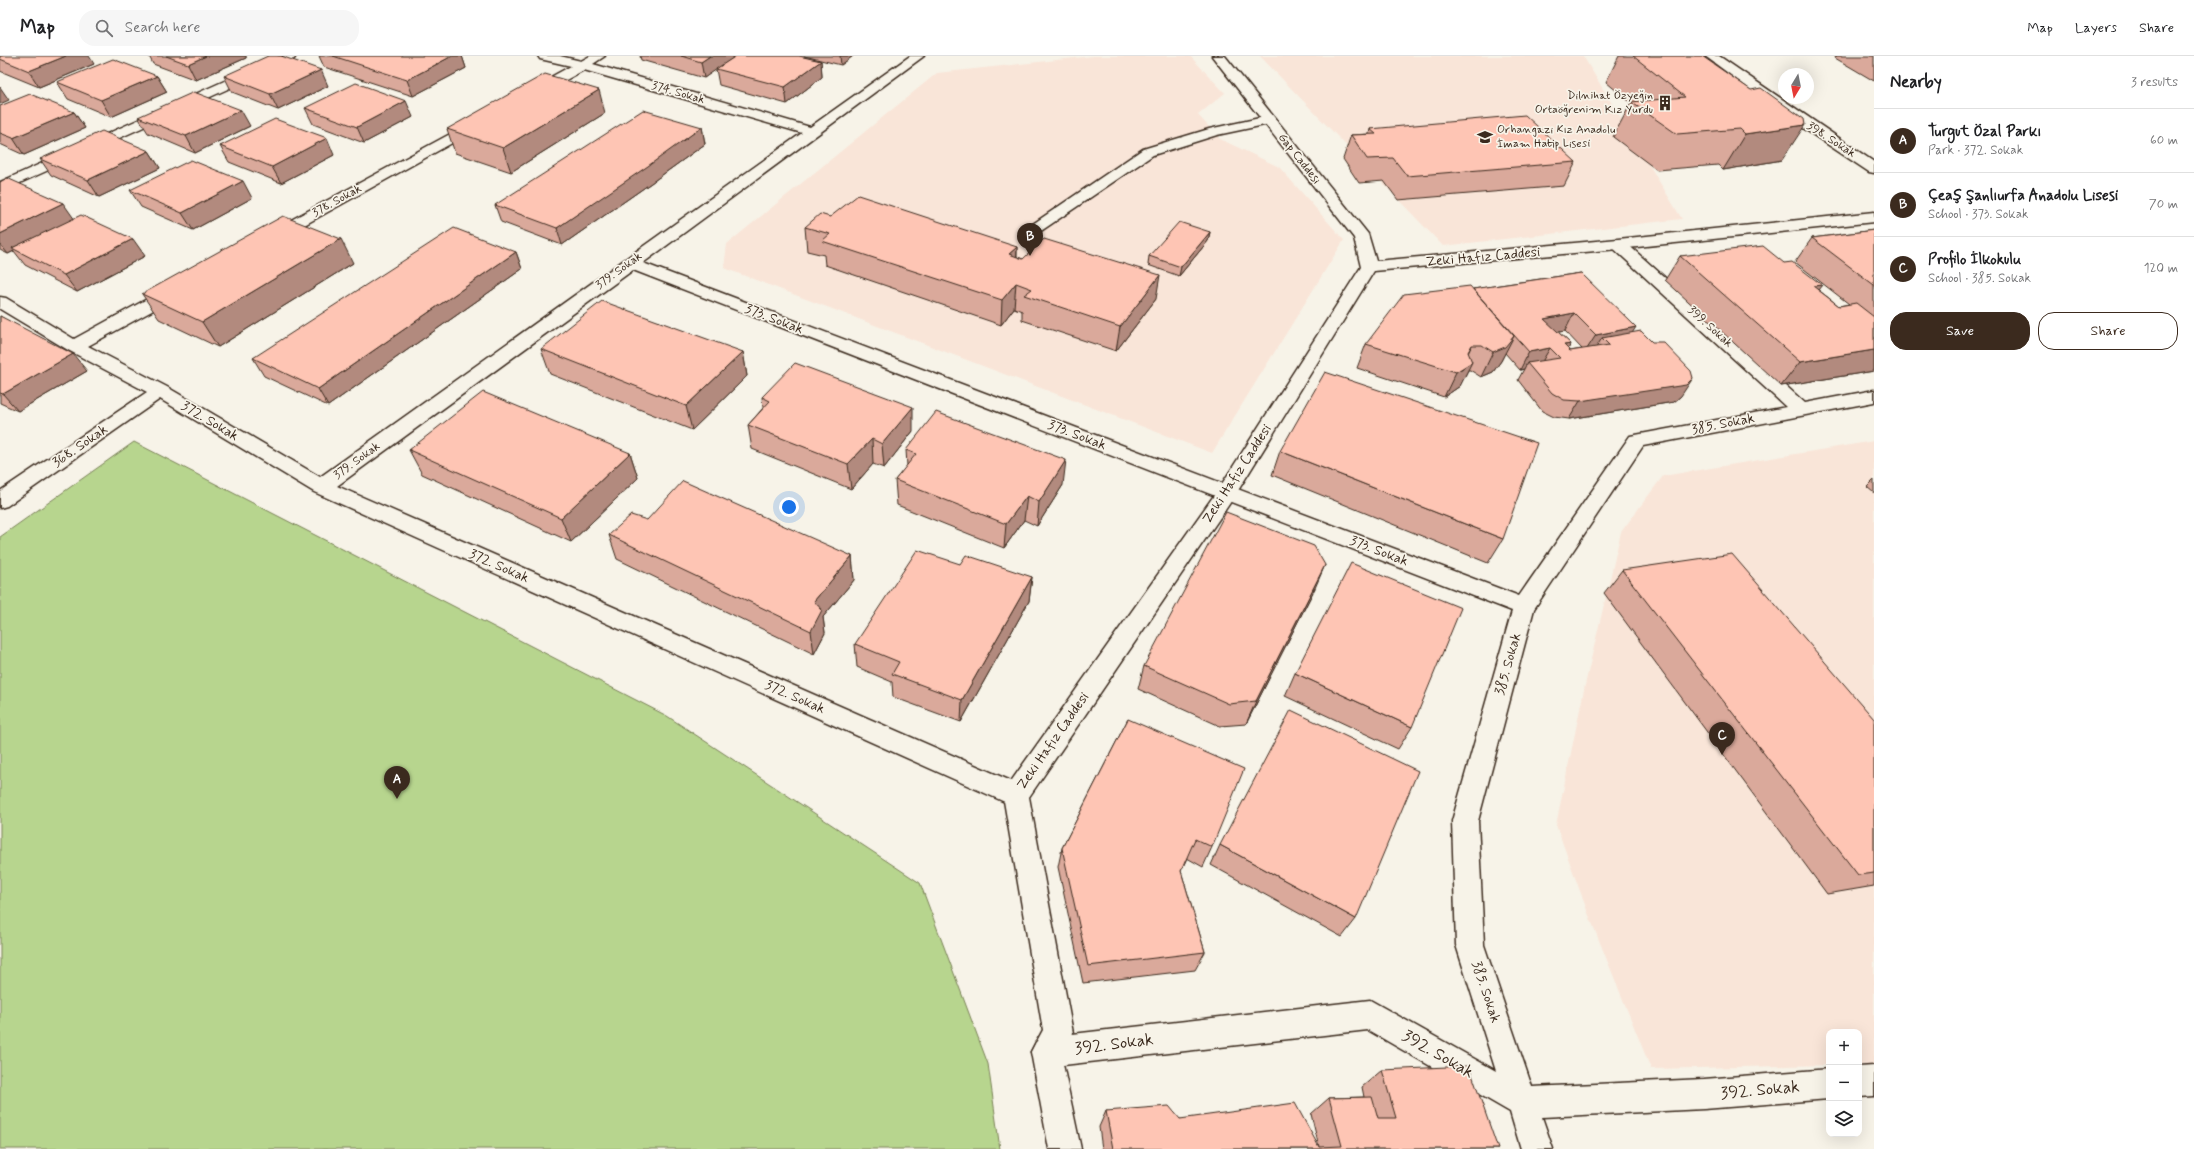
<!DOCTYPE html>
<meta charset="utf-8">
<style>
body{margin:0;font-family:Mynerve,sans-serif;background:#f6f6f6;color:#202124}
.controls{position:absolute;right:12px;bottom:12px;display:grid;overflow:hidden;border-radius:8px;box-shadow:0 4px 16px #0002}
.controls button{width:36px;height:36px;display:grid;place-items:center;padding:0;border:0;border-bottom:1px solid #e0e0e0;background:#fff;color:#202124;font:20px sans-serif}
.compass{position:absolute;left:1778px;top:12px;width:36px;height:36px;border-radius:50%;background:#fff;box-shadow:0 4px 16px #0002;rotate:190deg}
.you{position:absolute;left:789px;top:451px;width:14px;height:14px;margin:-10px;border:3px solid #fff;border-radius:50%;background:#1a73e8;box-shadow:0 0 0 6px #1a73e833}
.badge{display:grid;place-items:center;width:26px;height:26px;border-radius:50%;background:#3b2a1e;color:#fff;font-size:13px;font-weight:700}
.pin{position:absolute;translate:-50% -33px;filter:drop-shadow(0 1px 2px #0008)}
.pin::after{content:'';position:absolute;top:21px;width:14px;height:12px;background:inherit;clip-path:polygon(0 0,100% 0,50% 100%)}
.list{margin:0;padding:0;list-style:none}
h2{display:flex;justify-content:space-between;align-items:center;height:52px;margin:0;padding:0 16px;font-size:17px}
h2 small{font-size:13px;font-weight:400;color:#757577}
.list li{display:grid;grid-template-columns:26px 1fr auto;gap:12px;align-items:center;box-sizing:border-box;height:64px;padding:0 16px;border-top:1px solid #e0e0e0}
.list b{display:block;font-size:15px;white-space:nowrap}
.list p{margin:0;font-size:13px;white-space:nowrap;color:#757577}
.list em{font-size:13px;font-style:normal;color:#757577}
.actions{display:flex;gap:8px;padding:12px 16px}
.actions a{flex:1;padding:9px 0;border:1px solid #3b2a1e;border-radius:16px;text-align:center;font-size:14px;color:#3b2a1e}
.actions .main{background:#3b2a1e;color:#fff}
.icon{flex:none;width:22px;height:22px;fill:none;stroke:currentColor;stroke-width:2;stroke-linecap:round;stroke-linejoin:round}
.map{position:relative;flex:none;width:1874px;height:1093px;overflow:hidden}
header{display:flex;align-items:center;gap:24px;box-sizing:border-box;height:56px;padding:0 20px;background:#fff;border-bottom:1px solid #e0e0e0}
header strong{font-size:19px}
nav{display:flex;gap:22px;margin-inline-start:auto;font-size:14px}
.search{width:280px;height:36px;background:#f6f6f6;display:flex;align-items:center;gap:10px;box-sizing:border-box;padding:0 14px;border-radius:16px;color:#757577;font-size:15px}
main{display:flex}
aside{flex:1;background:#fff}
.map>svg:first-child{display:block}
.built{fill:#f9e5d8}
.green{fill:#b7d58e;stroke:#798056}
.lines{fill:none;stroke-linecap:round;stroke-linejoin:round}
.service-casing{stroke:#3b2a1e;stroke-width:3}
.minor-casing{stroke:#3b2a1e;stroke-width:3}
.tertiary-casing{stroke:#3b2a1e;stroke-width:3}
.service{fill:#f7f3e8;fill-rule:evenodd}
.minor{fill:#f7f3e8;fill-rule:evenodd}
.tertiary{fill:#f7f3e8;fill-rule:evenodd}
.wall{fill:#daa99b;stroke:#3b2a1e;fill-rule:evenodd}
.shaded-wall{fill:#b28a7e;stroke:#3b2a1e}
.building{fill:#fec5b4;stroke:#3b2a1e}
.labels{text-anchor:middle;dominant-baseline:central;stroke-width:3.5;stroke-linejoin:round;paint-order:stroke}
.far-street-label{font-size:12px;fill:#3b2a1e;stroke:#f7f3e8}
.far-poi-label{font-size:12px;fill:#3b2a1e;stroke:#f7f3e8;text-anchor:end}
.street-label{font-size:14px;fill:#3b2a1e;stroke:#f7f3e8}
.near-street-label{font-size:17px;fill:#3b2a1e;stroke:#f7f3e8}
</style>
<header>
<strong>Map</strong>
<div class="search"><svg class="icon" aria-label="search" viewBox="0 0 24 24"><circle cx="10" cy="10" r="6"/><path d="M15 15l6 6"/></svg>Search here</div>
<nav><a>Map</a><a>Layers</a><a>Share</a></nav>
</header>
<main>
<div class="map">
<svg width="1874" height="1093" viewBox="0 0 1874 1093">
<rect width="100%" height="100%" fill="#f7f3e8"/>
<filter id="ink" filterUnits="userSpaceOnUse"><feTurbulence type="fractalNoise" baseFrequency=".025" numOctaves="2"/><feDisplacementMap in="SourceGraphic" scale="8" xChannelSelector="R" yChannelSelector="G"/><feConvolveMatrix kernelMatrix="1 2 1 2 8 2 1 2 1" color-interpolation-filters="sRGB"/></filter>
<g filter="url(#ink)">
<path class="built" d="M1094 0H1190L1225 37 1198 59 1220 83 1279 111 1344 184 1212 397 724 212 727 188 937 17Z
M1260 0H1583L1682 163 1443 190Z
M1874 385V1009H1859V976H1829V1009L1651 1013 1588 857 1556 769 1585 629 1621 476 1663 420Z"/>
<path class="green" d="M134 386 667 660 920 827 988 1008 1000 1093H0V481Z"/>
<g class="lines">
<defs>
<path id="service" d="M1269 60 1276 64 1274 67 1217 79 1153 99 1038 177H1026L1024 174 1143 93 1209 73Z"/>
<path id="minor" d="M280 0H296L294 3 0 136V126Z
M538 0H560L581 5 590 0H605L593 8 810 71 910 0H924L643 207 1519 540 1630 380 1786 351 1612 191 1610 188 1612 185H1624L1805 347 1874 334V346L1643 390 1534 553 1478 765 1484 889 1532 1031 1704 1023 1829 1013V1043L1704 1053 1542 1061 1553 1093H1521L1510 1056 1368 974 1046 1011 1036 1006 1031 996 1036 986 1046 981 1370 944 1496 1015 1456 889 1452 765 1512 555 633 214 337 430 1025 731 1029 739 1025 747 1016 750 1007 747 314 436 160 343 7 450 0 452V435L147 336 68 294 0 253V241L6 242 74 283 169 231H181L183 235 181 239 88 290 167 331 320 421 802 77 584 14 537 40H527L525 37 527 34 571 10 540 3Z
M1705 0H1719L1874 106V117L1869 116 1803 72Z
M476 64 481 65 483 68 481 71 279 183H267L265 180 267 177Z
M1874 1010V1040L1859 1041V1011Z"/>
<path id="tertiary" d="M1212 0H1225L1368 178 1376 205 1618 183 1874 156V166L1618 193 1374 215 1234 441 1029 741 1073 977 1061 999 1081 1093H1049L1031 996 1043 974 1003 739 1007 731 1220 431 1361 211 1354 182Z"/>
</defs>
<use href="#service" class="service-casing"/>
<use href="#minor" class="minor-casing"/>
<use href="#tertiary" class="tertiary-casing"/>
<use href="#service" class="service"/>
<use href="#minor" class="minor"/>
<use href="#tertiary" class="tertiary"/>
</g>
<path class="wall" d="M0 0 94 8 39 31 0 15Z
M149 0H246V2L196 24 153 8Z
M319 0H462L466 12 413 40 324 11Z
M640 0H799L821 5 822 21 787 48 719 29 716 13 704 22 641 4Z
M804 0H853L841 9Z
M1619 0H1702L1782 104 1723 114 1718 109 1657 114 1613 81 1631 47 1606 26Z
M1836 0H1874V25L1835 2Z
M157 20 167 36 111 61 68 43 57 26Z
M224 20 328 30 278 54 232 36Z
M0 50 74 56 85 72 24 99 0 88Z
M305 52 413 61 364 87 313 68Z
M605 57 511 116 455 97 447 73Z
M138 61 250 70 195 97 148 77Z
M702 71 705 88 651 127 562 189 501 166 495 149Z
M1370 73 1576 106 1564 130 1398 144 1384 125 1359 127 1343 103 1351 79 1369 78Z
M220 90 334 99 281 127 229 106Z
M149 95 160 112 99 141 51 119 40 103Z
M0 126 73 162 145 200 77 236 25 209 14 195 8 198 0 194Z
M130 134 252 142 193 174 141 151Z
M830 161 1017 191V201L1023 203 1156 243 1116 295 1022 264V255L1014 252 1001 269 825 209 824 199 807 195 805 171Z
M1874 174V315L1781 330 1665 224 1680 200 1784 207 1839 250 1849 248 1795 206 1812 182Z
M1210 176 1208 185 1179 220 1148 209 1149 200Z
M516 196 522 213 328 350 264 320 253 302Z
M353 207 218 291 159 263 142 238Z
M1581 217 1632 277 1681 340 1674 346 1569 363 1554 361 1542 355 1518 324 1524 313 1520 314 1505 297 1501 305 1493 316 1481 321 1470 314H1468L1460 330 1444 341 1357 312 1366 288 1473 233ZM1565 275 1582 293 1570 295 1568 293 1571 288 1558 276Z
M0 260 87 315 18 355 0 347Z
M541 293 743 296 747 320 692 374 550 318Z
M762 341 913 375 884 412 873 408 851 433 752 393 748 369 763 352Z
M409 394 630 397 638 422 571 486 422 418Z
M906 394 1063 429 1037 470 1024 464 1004 492 897 449 895 424 907 410Z
M1280 395 1503 483 1488 507 1272 419Z
M1874 424V437L1867 431Z
M647 464 852 500 854 524 823 561 825 577 814 598 617 503 609 479Z
M960 508 1032 521 1029 545 961 666 893 641 892 626 857 611 855 588Z
M1622 514 1874 663V830L1827 838 1604 537Z
M1315 532 1246 668 1220 670 1138 633 1144 610Z
M1295 617 1412 671 1398 693 1285 640Z
M1128 663 1212 791 1203 811 1187 802 1181 815 1205 896 1195 914 1083 927 1058 811 1062 792Z
M1220 789 1356 863 1342 881 1211 809Z
M1382 1014 1498 1093H1102L1099 1071 1106 1055 1180 1063 1319 1091 1311 1058 1329 1042 1364 1041 1362 1031Z"/>
<path class="shaded-wall" d="M66 0H89L94 8 39 31 29 15Z
M206 0H246V2L196 24 188 8Z
M452 0H462L466 12 413 40 407 24Z
M710 0H736L704 22 701 6Z
M840 0H853L841 9Z
M821 5 822 21 787 48 785 31Z
M321 14 328 30 278 54 270 38Z
M157 20 167 36 111 61 101 44Z
M0 31 9 44 0 48Z
M599 34 605 57 511 116 503 92Z
M406 45 413 61 364 87 357 71Z
M241 54 250 70 195 97 186 80Z
M74 56 85 72 24 99 13 82Z
M1805 69 1782 104 1723 114 1745 78Z
M702 71 705 88 651 127 562 189 557 172Z
M327 82 334 99 281 127 272 111Z
M149 95 160 112 99 141 88 124Z
M243 125 252 142 193 174 182 157Z
M63 147 75 164 12 192 14 195 8 198 0 188V178Z
M1210 176 1208 185 1179 220 1181 211Z
M133 183 145 200 77 236 64 219Z
M341 183 353 207 218 291 202 266Z
M1017 191 1016 215 1009 198Z
M516 196 522 213 328 350 318 333Z
M1160 219 1156 243 1116 295 1120 271Z
M1016 227 1014 252 1001 269 1002 244Z
M1822 229 1803 253 1813 230Z
M1574 257 1565 275 1535 280 1544 263Z
M1636 271 1625 288 1602 282 1594 295 1585 296 1596 279Z
M1514 280 1501 305 1493 316 1481 321 1493 296Z
M1571 288 1561 305 1560 302 1564 289Z
M1472 289 1460 314 1472 306 1460 330 1444 341 1456 316Z
M1550 292 1540 309 1527 307 1524 313 1520 314 1529 296Z
M1874 294V315L1781 330 1800 306Z
M743 296 747 320 692 374 686 350Z
M73 298 87 315 18 355 3 338Z
M1693 322 1681 340 1674 346 1569 363 1580 345Z
M913 351V375L884 412 882 388Z
M872 383 873 408 851 433 848 408Z
M630 397 638 422 571 486 561 462Z
M1066 404 1063 429 1037 470 1039 446Z
M1027 440 1024 464 1004 492 1006 468Z
M852 500 854 524 823 561 825 577 814 598 811 575 814 545Z
M1325 509 1315 532 1246 668 1256 645Z
M1032 521 1029 545 961 666 962 644Z"/>
<path class="building" d="M0 0H66L29 15 0 3Z
M166 0H206L188 8Z
M268 0H281L321 14 270 38 224 20Z
M333 0H452L407 24Z
M681 0H710L701 6Z
M736 0H799L821 5 785 31 716 13Z
M1633 0H1702L1751 34 1761 32 1804 63 1805 69 1745 78 1740 73 1677 78 1631 46 1685 41Z
M113 3 157 20 101 44 57 26Z
M545 18 599 34 503 92 447 73Z
M356 27 406 45 357 71 305 52Z
M194 36 241 54 186 80 138 61Z
M30 38 74 56 13 82 0 77V50Z
M643 54 702 71 648 110 557 172 495 149Z
M1525 59 1576 106 1407 120 1393 102 1367 103 1351 79 1376 78 1370 73Z
M275 63 327 82 272 111 220 90Z
M102 75 149 95 88 124 40 103Z
M191 104 243 125 182 157 130 134Z
M7 122 63 147 0 178V126Z
M858 139 1017 191 1009 198 1023 203 1044 183 1160 219 1120 271 1024 239 1032 233 1016 227 1002 244 822 185 830 178 805 171 820 158 830 161Z
M81 159 133 183 64 219 12 192Z
M283 160 341 183 202 266 142 238Z
M1179 166 1210 176 1181 211 1149 200Z
M454 172 516 196 318 333 253 302Z
M1874 174V229L1812 182Z
M1763 190 1784 207 1792 206 1822 229 1813 230 1839 250 1856 247 1874 261V294L1800 306 1680 200Z
M1581 217 1636 271 1596 279 1574 257 1544 263 1571 288 1564 289 1570 295 1609 289 1602 282 1641 275 1652 286H1663L1691 315 1693 322 1686 329 1580 345 1564 344 1552 337 1527 307 1560 302 1550 292 1529 296 1473 233Z
M1470 230 1514 280 1505 291 1493 296 1482 289H1472L1468 296 1472 306 1456 316 1366 288 1404 238Z
M602 245 743 296 686 350 541 293Z
M0 260 73 298 3 338 0 337Z
M795 307 913 351 882 388 872 383 848 408 748 369 770 345 762 341Z
M1325 316 1537 387 1503 483 1280 395Z
M483 336 630 397 561 462 409 394Z
M936 356 1066 404 1039 446 1027 440 1006 468 895 424 916 398 906 394Z
M683 425 852 500 814 545 822 554 811 575 609 479 631 459 647 464Z
M1226 456 1314 490 1325 509 1256 645 1229 648 1144 610Z
M917 494 960 508 966 499 1032 521 962 644 892 618 899 606 855 588Z
M1732 498 1874 663V817L1858 819 1622 514Z
M1351 507 1461 552 1412 671 1295 617Z
M1291 654 1418 715 1356 863 1220 789Z
M1128 663 1244 713 1212 791 1195 783 1181 815 1205 896 1088 910 1062 792Z
M1469 1010 1498 1093H1113L1106 1055 1169 1050 1180 1063 1295 1047 1319 1091 1342 1090 1329 1042 1372 1041 1378 1062H1396L1382 1014Z"/>
</g>
<defs>
<symbol id="building-bare" viewBox="-9 -9 18 18"><path d="M-4-6H4V6H1V3H-1V6H-4ZM-2.5-4.3h1.7v1.8h-1.7ZM.8-4.3h1.7v1.8H.8ZM-2.5-1h1.7V.8h-1.7ZM.8-1h1.7V.8H.8Z" fill="#3b2a1e" stroke="#f7f3e8" stroke-width="2.5" paint-order="stroke"/></symbol>
<symbol id="school-bare" viewBox="-9 -9 18 18"><path d="M0-5L7-2L0 1L-7-2ZM-4 1L0 2.5L4 1V4Q0 6-4 4Z" fill="#3b2a1e" stroke="#f7f3e8" stroke-width="2.5" paint-order="stroke"/></symbol>
</defs>
<g fill-rule="evenodd">
<use href="#building-bare" x="1654" y="36" width="22" height="22"/>
<use href="#school-bare" x="1474" y="70" width="22" height="22"/>
</g>
<g class="labels">
<g class="far-street-label">
<text transform="translate(678 37) rotate(16)">374. Sokak</text>
<text transform="translate(1831 84) rotate(33)">398. Sokak</text>
<text transform="translate(1299 103) rotate(52)">Gap Caddesi</text>
<text transform="translate(337 145) rotate(-29)">378. Sokak</text>
<text transform="translate(619 215) rotate(-36)">379. Sokak</text>
<text transform="translate(1710 271) rotate(42)">399. Sokak</text>
<text transform="translate(357 405) rotate(-36)">379. Sokak</text>
</g>
<g class="far-poi-label">
<text x="1653" y="40">Dilnihat Özyeğin<tspan x="1653" dy="14">Ortaöğrenim Kız Yurdu</tspan></text>
<text x="1497" y="74" text-anchor="start">Orhangazi Kız Anadolu<tspan x="1497" dy="14">İmam Hatip Lisesi</tspan></text>
</g>
<g class="street-label">
<text transform="translate(1483 201) rotate(-5)">Zeki Hafız Caddesi</text>
<text transform="translate(774 263) rotate(21)">373. Sokak</text>
<text transform="translate(210 365) rotate(31)">372. Sokak</text>
<text transform="translate(1723 368) rotate(-11)">385. Sokak</text>
<text transform="translate(1077 379) rotate(21)">373. Sokak</text>
<text transform="translate(80 390) rotate(-35)">368. Sokak</text>
<text transform="translate(1237 418) rotate(-57)">Zeki Hafız Caddesi</text>
<text transform="translate(1379 495) rotate(21)">373. Sokak</text>
<text transform="translate(499 510) rotate(24)">372. Sokak</text>
<text transform="translate(1508 608) rotate(-74)">385. Sokak</text>
<text transform="translate(795 641) rotate(24)">372. Sokak</text>
<text transform="translate(1053 685) rotate(-55)">Zeki Hafız Caddesi</text>
<text transform="translate(1486 936) rotate(72)">385. Sokak</text>
</g>
<g class="near-street-label">
<text transform="translate(1114 988) rotate(-7)">392. Sokak</text>
<text transform="translate(1438 998) rotate(30)">392. Sokak</text>
<text transform="translate(1760 1034) rotate(-5)">392. Sokak</text>
</g>
</g>
</svg>
<div class="controls">
<button>+</button>
<button>−</button>
<button><svg class="icon" aria-label="layers" viewBox="0 0 24 24"><path d="M12 4l9 5-9 5-9-5zM3 14l9 5 9-5"/></svg></button>
</div>
<svg class="compass" viewBox="-18 -18 36 36"><path d="M0-13l5 13h-10z" fill="#e53935"/><path d="M0 13l5-13h-10z" fill="#757577"/></svg>
<div class="you"></div>
<div class="pin badge" style="left:397px;top:743px">A</div>
<div class="pin badge" style="left:1030px;top:200px">B</div>
<div class="pin badge" style="left:1722px;top:699px">C</div>
</div>
<aside>
<h2>Nearby<small>3 results</small></h2>
<ul class="list">
<li><span class="badge">A</span><div><b>Turgut Özal Parkı</b><p>Park · 372. Sokak</p></div><em>60 m</em></li>
<li><span class="badge">B</span><div><b>Çeaş Şanlıurfa Anadolu Lisesi</b><p>School · 373. Sokak</p></div><em>70 m</em></li>
<li><span class="badge">C</span><div><b>Profilo İlkokulu</b><p>School · 385. Sokak</p></div><em>120 m</em></li>
</ul>
<div class="actions"><a class="main">Save</a><a>Share</a></div>
</aside>
</main>
